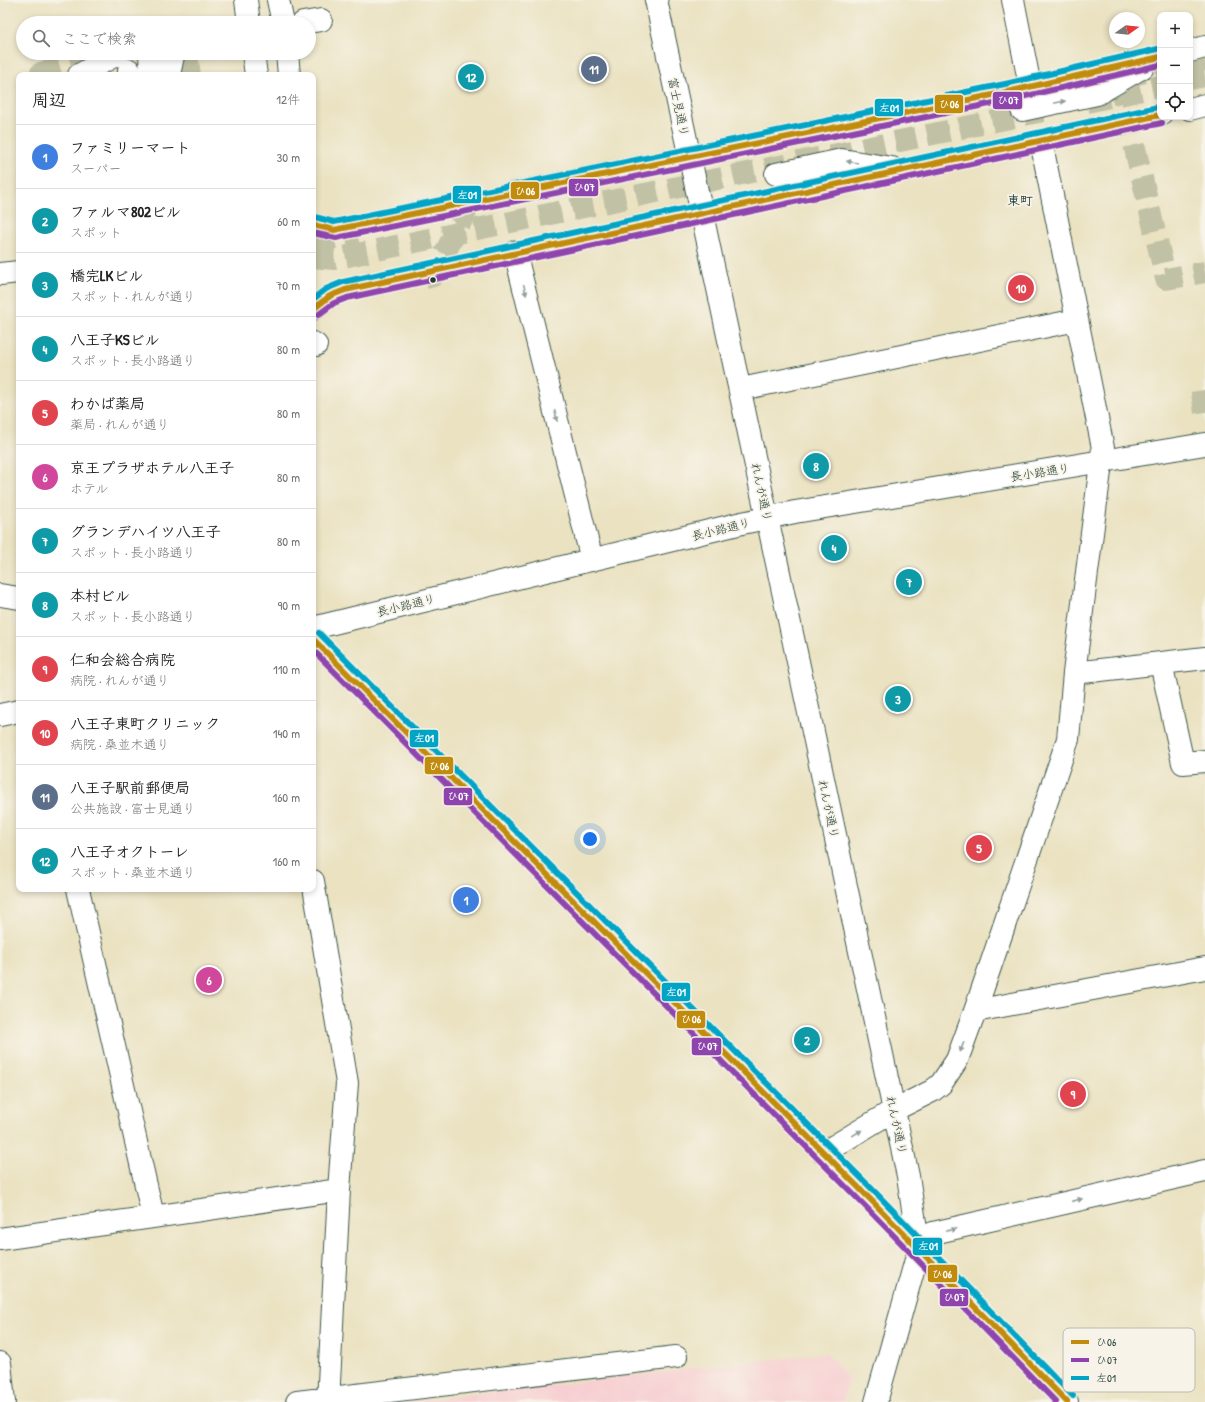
<!DOCTYPE html>
<html lang="ja">
<meta charset="utf-8">
<style>
body{margin:0;font-family:"Patrick Hand","Klee One",sans-serif;background:#f6f6f6;color:#222}
.controls{position:absolute;right:12px;top:12px;display:grid;overflow:hidden;border-radius:8px;box-shadow:0 2px 6px #0003}
.controls button{width:36px;height:36px;display:grid;place-items:center;padding:0;border:0;border-bottom:1px solid #e0e0e0;background:#fff;color:#222;font:20px sans-serif}
.compass{position:absolute;left:1109px;top:12px;width:36px;height:36px;border-radius:50%;background:#fff;box-shadow:0 2px 6px #0003;rotate:75deg}
.you{position:absolute;left:590px;top:839px;width:14px;height:14px;margin:-10px;border:3px solid #fff;border-radius:50%;background:#1a73e8;box-shadow:0 0 0 6px #1a73e833}
.badge{display:grid;place-items:center;width:26px;height:26px;border-radius:50%;background:#0b8043;color:#fff;font-size:13px;font-weight:700}
.pin{position:absolute;translate:-50% -50%;border:2px solid #fff;box-shadow:0 1px 4px #0006}
.list{margin:0;padding:0;list-style:none}
h2{display:flex;justify-content:space-between;align-items:center;height:52px;margin:0;padding:0 16px;font-size:17px}
h2 small{font-size:13px;font-weight:400;color:#767676}
.list li{display:grid;grid-template-columns:26px 1fr auto;gap:12px;align-items:center;box-sizing:border-box;height:64px;padding:0 16px;border-top:1px solid #e0e0e0}
.list b{display:block;font-size:15px;white-space:nowrap}
.list p{margin:0;font-size:13px;white-space:nowrap;color:#767676}
.list em{font-size:13px;font-style:normal;color:#767676}
.icon{flex:none;width:22px;height:22px;fill:none;stroke:currentColor;stroke-width:2;stroke-linecap:round;stroke-linejoin:round}
.map{position:relative;flex:none;width:1205px;height:1402px;overflow:hidden}
.search{position:absolute;background:#fff;box-shadow:0 2px 6px #0003;left:16px;top:16px;width:300px;height:44px;display:flex;align-items:center;gap:10px;box-sizing:border-box;padding:0 14px;border-radius:22px;color:#767676;font-size:15px}
.panel{position:absolute;background:#fff;box-shadow:0 2px 6px #0003;left:16px;top:72px;width:300px;height:820px;border-radius:8px}
.map>svg:first-child{display:block}
.built{fill:#f7cfd2}
.lines{fill:none;stroke-linecap:round;stroke-linejoin:round}
.minor-tunnel{stroke:#c1c1a5;stroke-width:22;stroke-dasharray:22 11;stroke-linecap:butt}
.minor-casing{stroke:#3d5649;stroke-width:24}
.minor{stroke:#fff;stroke-width:22}
.bus-1-casing{stroke:#f7f3e8;stroke-width:9}
.bus-2-casing{stroke:#f7f3e8;stroke-width:9}
.bus-3-casing{stroke:#f7f3e8;stroke-width:9}
.bus-1{stroke:#c18c0d;stroke-width:6}
.bus-2{stroke:#8e44ad;stroke-width:6}
.bus-3{stroke:#02a4c6;stroke-width:6}
.oneway{fill:#8f9e9a}
.bus-dot{fill:#1f3d34;stroke:#f7f3e8;stroke-width:1.5}
.labels{text-anchor:middle;dominant-baseline:central;stroke-width:3.5;stroke-linejoin:round;paint-order:stroke}
.street-label{font-size:12px;fill:#1f3d34;stroke:#f7f3e8}
.neighbourhood-label{font-size:13px;font-weight:bold;fill:#1f3d34;stroke:#f7f3e8}
.key{fill:#f7f3e8;stroke:#b6bcb2;stroke-width:1}
.key-label{font-size:11px;fill:#1f3d34}
.line-badge{stroke:#f7f3e8;stroke-width:1.5}
.badge-label{font-size:11px;text-anchor:middle;font-weight:bold;fill:#fff}
</style>
<div class="map">
<svg width="1205" height="1402" viewBox="0 0 1205 1402">
<rect width="100%" height="100%" fill="#f7f3e8"/>
<filter id="ink" filterUnits="userSpaceOnUse"><feTurbulence type="fractalNoise" baseFrequency=".025" numOctaves="2"/><feDisplacementMap in="SourceGraphic" scale="8" xChannelSelector="R" yChannelSelector="G"/><feConvolveMatrix kernelMatrix="1 2 1 2 8 2 1 2 1" color-interpolation-filters="sRGB"/></filter>
<filter id="wash" filterUnits="userSpaceOnUse"><feTurbulence type="fractalNoise" baseFrequency=".012" numOctaves="4" result="noise"/><feDisplacementMap in="SourceGraphic" scale="16" xChannelSelector="R" yChannelSelector="G"/><feGaussianBlur stdDeviation="0.9" result="paint"/><feColorMatrix in="noise" values="0 0 0 0 0 0 0 0 0 0 0 0 0 0 0 0 0 1.4 0 .05"/><feComposite in="paint" operator="in"/></filter>
<g filter="url(#wash)">
<rect width="100%" height="100%" fill="#eae2c1"/>
<path class="built" d="M827 1353 849 1379 843 1402H405Z"/>
</g>
<g filter="url(#ink)">
<g class="lines">
<path class="minor-tunnel" d="M159 53 187 54 190 75
M1190 63 1205 60
M41 75V73L107 53
M1123 77 1160 69
M1190 79 1205 76
M1119 81 1166 279 1205 272
M1087 102 1160 86
M313 243 357 233
M313 257 334 259 1043 111
M425 278 433 276 467 210
M1205 412 1201 386 1205 385"/>
<defs>
<path id="minor" d="M246 0 249 23
M278 0 283 23
M656 0C742 392 823 784 908 1176L919 1249 876 1402
M1013 0 1030 86
M303 23 321 20
M1190 51 1205 47
M150 53 151 75
M253 53 256 75
M287 53 289 75
M129 70V75
M79 75 119 53
M169 75 173 56 175 53
M1190 109 1205 105
M1022 110 1097 94 1143 67
M776 174 842 160 892 168
M313 225 334 230 1007 92 1160 57
M515 252 592 560
M0 274 19 272
M313 309 330 296 345 290C616 230 888 174 1160 115
M313 343 316 345
M741 389 1077 320
M0 595 19 598
M313 628 742 523 795 512 1205 444
M313 639 871 1200 1067 1402
M1161 663 1183 763 1205 761
M1074 673 1205 658
M0 715 19 711
M313 881 347 1083 339 1190 328 1402
M78 889 153 1216
M975 1011 1205 968
M823 1153 894 1110 932 1091 941 1084 957 1060 975 1011 1068 739 1074 673 1103 448 1041 141
M0 1239 339 1190
M919 1249 933 1233 1205 1171
M0 1363 4 1402
M297 1402 676 1357"/>
</defs>
<use href="#minor" class="minor-casing"/>
<use href="#minor" class="minor"/>
<defs>
<path id="bus-1" d="M313 225 334 230 1007 92 1160 57
M313 309 330 296 345 290 1160 115
M313 639 871 1200 1067 1402"/>
<path id="bus-2" d="M313 233 336 238 1009 100 1160 65
M318 315 334 303 347 298 1162 123
M313 650 865 1206 1056 1402"/>
<path id="bus-3" d="M315 217 334 222 1005 84 1158 49
M313 299 326 289 343 282 1158 107
M319 633 877 1194 1073 1396"/>
</defs>
<use href="#bus-1" class="bus-1-casing"/>
<use href="#bus-2" class="bus-2-casing"/>
<use href="#bus-3" class="bus-3-casing"/>
<use href="#bus-1" class="bus-1"/>
<use href="#bus-2" class="bus-2"/>
<use href="#bus-3" class="bus-3"/>
</g>
<defs><path id="oneway-solid" d="M-6-.8H1V-3.2L6.5 0L1 3.2V.8H-6Z"/></defs>
<g class="oneway">
<use href="#oneway-solid" transform="translate(1060 102) rotate(-12)"/>
<use href="#oneway-solid" transform="translate(852 162) rotate(-171)"/>
<use href="#oneway-solid" transform="translate(525 290) rotate(76)"/>
<use href="#oneway-solid" transform="translate(556 416) rotate(76)"/>
<use href="#oneway-solid" transform="translate(962 1047) rotate(110)"/>
<use href="#oneway-solid" transform="translate(857 1133) rotate(-31)"/>
<use href="#oneway-solid" transform="translate(1077 1200) rotate(-13)"/>
<use href="#oneway-solid" transform="translate(951 1230) rotate(-12)"/>
</g>
</g>
<circle class="bus-dot" cx="433" cy="280" r="3.5"/>
<g class="labels">
<g class="street-label">
<text transform="translate(679 107) rotate(78)">富士見通り</text>
<text transform="translate(1040 472) rotate(-9)">長小路通り</text>
<text transform="translate(762 492) rotate(78)">れんが通り</text>
<text transform="translate(721 529) rotate(-14)">長小路通り</text>
<text transform="translate(406 605) rotate(-14)">長小路通り</text>
<text transform="translate(829 809) rotate(78)">れんが通り</text>
<text transform="translate(897 1125) rotate(78)">れんが通り</text>
</g>
<g class="neighbourhood-label">
<text x="1020" y="200">東町</text>
</g>
</g>
<rect x="1063" y="1328" width="132" height="64" rx="6" class="key"/>
<rect x="1071" y="1340" width="18" height="4" fill="#c18c0d"/>
<rect x="1071" y="1358" width="18" height="4" fill="#8e44ad"/>
<rect x="1071" y="1376" width="18" height="4" fill="#02a4c6"/>
<g class="key-label">
<text x="1096" y="1346">ひ06</text>
<text x="1096" y="1364">ひ07</text>
<text x="1096" y="1382">左01</text>
</g>
<g class="line-badge">
<rect x="992" y="91" width="31" height="19" rx="4" fill="#8e44ad"/>
<rect x="934" y="94" width="30" height="20" rx="4" fill="#c18c0d"/>
<rect x="874" y="98" width="30" height="19" rx="4" fill="#02a4c6"/>
<rect x="568" y="178" width="31" height="19" rx="4" fill="#8e44ad"/>
<rect x="510" y="181" width="30" height="19" rx="4" fill="#c18c0d"/>
<rect x="452" y="185" width="30" height="19" rx="4" fill="#02a4c6"/>
<rect x="409" y="729" width="30" height="19" rx="4" fill="#02a4c6"/>
<rect x="424" y="756" width="30" height="19" rx="4" fill="#c18c0d"/>
<rect x="443" y="787" width="30" height="19" rx="4" fill="#8e44ad"/>
<rect x="661" y="982" width="30" height="20" rx="4" fill="#02a4c6"/>
<rect x="676" y="1010" width="30" height="19" rx="4" fill="#c18c0d"/>
<rect x="691" y="1037" width="31" height="19" rx="4" fill="#8e44ad"/>
<rect x="912" y="1237" width="31" height="19" rx="4" fill="#02a4c6"/>
<rect x="927" y="1264" width="31" height="19" rx="4" fill="#c18c0d"/>
<rect x="939" y="1288" width="30" height="19" rx="4" fill="#8e44ad"/>
</g>
<g class="badge-label">
<text x="1008" y="104">ひ07</text>
<text x="949" y="108">ひ06</text>
<text x="889" y="112">左01</text>
<text x="584" y="191">ひ07</text>
<text x="525" y="195">ひ06</text>
<text x="467" y="199">左01</text>
<text x="424" y="742">左01</text>
<text x="439" y="770">ひ06</text>
<text x="458" y="800">ひ07</text>
<text x="676" y="996">左01</text>
<text x="691" y="1023">ひ06</text>
<text x="707" y="1050">ひ07</text>
<text x="928" y="1250">左01</text>
<text x="942" y="1278">ひ06</text>
<text x="954" y="1301">ひ07</text>
</g>
</svg>
<div class="controls">
<button>+</button>
<button>−</button>
<button><svg class="icon" aria-label="locate" viewBox="0 0 24 24"><circle cx="12" cy="12" r="6"/><path d="M12 2v4M12 18v4M2 12h4M18 12h4"/></svg></button>
</div>
<svg class="compass" viewBox="-18 -18 36 36"><path d="M0-13l5 13h-10z" fill="#e53935"/><path d="M0 13l5-13h-10z" fill="#767676"/></svg>
<div class="you"></div>
<div class="pin badge" style="left:466px;top:900px;background:#3f7fe0">1</div>
<div class="pin badge" style="left:807px;top:1040px;background:#0f9aa8">2</div>
<div class="pin badge" style="left:898px;top:699px;background:#0f9aa8">3</div>
<div class="pin badge" style="left:834px;top:548px;background:#0f9aa8">4</div>
<div class="pin badge" style="left:979px;top:848px;background:#e0444e">5</div>
<div class="pin badge" style="left:209px;top:980px;background:#d1479c">6</div>
<div class="pin badge" style="left:909px;top:582px;background:#0f9aa8">7</div>
<div class="pin badge" style="left:816px;top:466px;background:#0f9aa8">8</div>
<div class="pin badge" style="left:1073px;top:1094px;background:#e0444e">9</div>
<div class="pin badge" style="left:1021px;top:288px;background:#e0444e">10</div>
<div class="pin badge" style="left:594px;top:69px;background:#5c6f8a">11</div>
<div class="pin badge" style="left:471px;top:77px;background:#0f9aa8">12</div>
<div class="search"><svg class="icon" aria-label="search" viewBox="0 0 24 24"><circle cx="10" cy="10" r="6"/><path d="M15 15l6 6"/></svg>ここで検索</div>
<section class="panel">
<h2>周辺<small>12件</small></h2>
<ul class="list">
<li><span class="badge" style="background:#3f7fe0">1</span><div><b>ファミリーマート</b><p>スーパー</p></div><em>30 m</em></li>
<li><span class="badge" style="background:#0f9aa8">2</span><div><b>ファルマ802ビル</b><p>スポット</p></div><em>60 m</em></li>
<li><span class="badge" style="background:#0f9aa8">3</span><div><b>橋完LKビル</b><p>スポット · れんが通り</p></div><em>70 m</em></li>
<li><span class="badge" style="background:#0f9aa8">4</span><div><b>八王子KSビル</b><p>スポット · 長小路通り</p></div><em>80 m</em></li>
<li><span class="badge" style="background:#e0444e">5</span><div><b>わかば薬局</b><p>薬局 · れんが通り</p></div><em>80 m</em></li>
<li><span class="badge" style="background:#d1479c">6</span><div><b>京王プラザホテル八王子</b><p>ホテル</p></div><em>80 m</em></li>
<li><span class="badge" style="background:#0f9aa8">7</span><div><b>グランデハイツ八王子</b><p>スポット · 長小路通り</p></div><em>80 m</em></li>
<li><span class="badge" style="background:#0f9aa8">8</span><div><b>本村ビル</b><p>スポット · 長小路通り</p></div><em>90 m</em></li>
<li><span class="badge" style="background:#e0444e">9</span><div><b>仁和会総合病院</b><p>病院 · れんが通り</p></div><em>110 m</em></li>
<li><span class="badge" style="background:#e0444e">10</span><div><b>八王子東町クリニック</b><p>病院 · 桑並木通り</p></div><em>140 m</em></li>
<li><span class="badge" style="background:#5c6f8a">11</span><div><b>八王子駅前郵便局</b><p>公共施設 · 富士見通り</p></div><em>160 m</em></li>
<li><span class="badge" style="background:#0f9aa8">12</span><div><b>八王子オクトーレ</b><p>スポット · 桑並木通り</p></div><em>160 m</em></li>
</ul>
</section>
</div>
